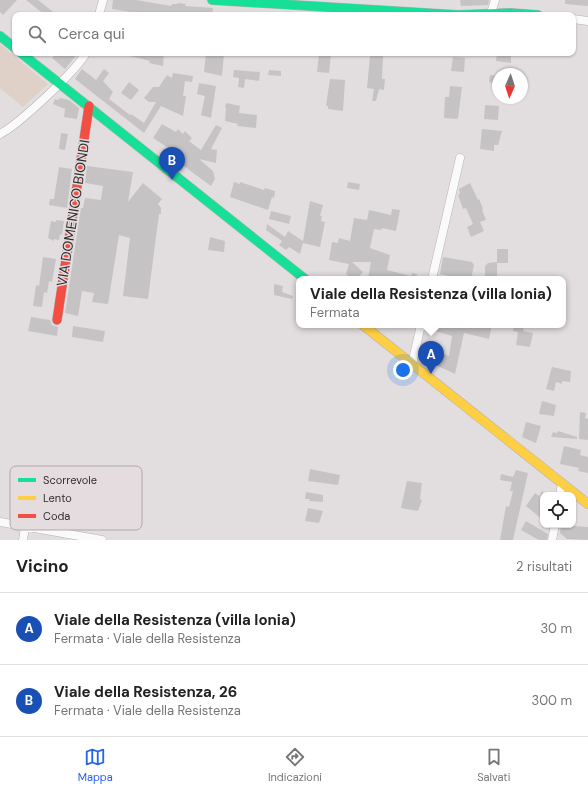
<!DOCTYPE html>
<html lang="it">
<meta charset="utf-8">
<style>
body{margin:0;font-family:"DM Sans",sans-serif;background:#f2f2f2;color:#222}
.controls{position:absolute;right:12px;bottom:12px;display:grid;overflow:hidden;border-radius:8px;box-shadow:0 1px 3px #0004}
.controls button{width:36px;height:36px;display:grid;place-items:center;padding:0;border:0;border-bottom:1px solid #e0e0e0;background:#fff;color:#222;font:20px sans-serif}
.compass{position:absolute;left:492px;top:68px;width:36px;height:36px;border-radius:50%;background:#fff;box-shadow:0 1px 3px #0004;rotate:183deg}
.you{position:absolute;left:403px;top:370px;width:14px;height:14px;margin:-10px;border:3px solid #fff;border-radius:50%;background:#1a73e8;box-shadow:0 0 0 6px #1a73e833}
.badge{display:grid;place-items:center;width:26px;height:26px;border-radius:50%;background:#2563eb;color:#fff;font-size:13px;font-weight:700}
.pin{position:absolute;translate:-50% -33px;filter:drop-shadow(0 1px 2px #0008)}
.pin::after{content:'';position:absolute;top:21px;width:14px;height:12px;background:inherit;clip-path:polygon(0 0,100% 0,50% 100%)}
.popup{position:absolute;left:296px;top:276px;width:270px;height:52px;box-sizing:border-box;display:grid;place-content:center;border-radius:8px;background:#fff;filter:drop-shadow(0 1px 3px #0005);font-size:13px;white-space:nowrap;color:#767676}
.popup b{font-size:15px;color:#222}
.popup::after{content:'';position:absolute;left:50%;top:100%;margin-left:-8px;border:8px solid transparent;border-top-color:#fff}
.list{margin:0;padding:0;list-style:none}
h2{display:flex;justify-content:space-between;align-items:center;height:52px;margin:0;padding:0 16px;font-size:17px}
h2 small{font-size:13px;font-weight:400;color:#767676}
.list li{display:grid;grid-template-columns:26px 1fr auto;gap:12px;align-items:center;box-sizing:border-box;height:72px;padding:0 16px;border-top:1px solid #e0e0e0}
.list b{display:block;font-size:15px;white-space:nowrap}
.list p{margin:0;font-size:13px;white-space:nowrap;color:#767676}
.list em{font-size:13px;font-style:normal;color:#767676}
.icon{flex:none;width:22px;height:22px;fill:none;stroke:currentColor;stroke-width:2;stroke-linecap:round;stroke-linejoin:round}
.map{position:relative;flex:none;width:588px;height:540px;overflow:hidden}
.search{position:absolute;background:#fff;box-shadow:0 1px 3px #0004;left:12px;right:12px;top:12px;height:44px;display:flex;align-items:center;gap:10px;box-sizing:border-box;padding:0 14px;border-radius:8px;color:#767676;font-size:15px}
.sheet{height:196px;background:#fff}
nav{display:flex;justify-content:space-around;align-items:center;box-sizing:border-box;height:56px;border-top:1px solid #e0e0e0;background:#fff;font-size:11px;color:#767676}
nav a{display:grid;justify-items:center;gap:2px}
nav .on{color:#2563eb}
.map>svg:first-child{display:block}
.green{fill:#dfd1c8}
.building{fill:#c6c3c4}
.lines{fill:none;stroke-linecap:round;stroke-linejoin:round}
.street-casing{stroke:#b5b2b3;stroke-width:9}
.fast-casing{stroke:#b5b2b3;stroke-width:10}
.slow-casing{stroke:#b5b2b3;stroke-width:10}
.jam-casing{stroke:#b5b2b3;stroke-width:10}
.street{stroke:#fbfafa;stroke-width:8}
.fast{stroke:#16e098;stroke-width:9}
.slow{stroke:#ffcf43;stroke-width:9}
.jam{stroke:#f24e42;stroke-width:9}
.labels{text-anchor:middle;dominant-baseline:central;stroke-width:3;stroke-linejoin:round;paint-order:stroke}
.street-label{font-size:14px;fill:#302d2e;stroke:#e4dcdf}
.key{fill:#e4dcdf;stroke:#aea8aa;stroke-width:1}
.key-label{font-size:11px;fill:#302d2e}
</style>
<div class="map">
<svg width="588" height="540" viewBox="0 0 588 540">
<rect width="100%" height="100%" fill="#e2dee0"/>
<path class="green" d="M0 44 48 84 23 107 0 88Z
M28 474 60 479 54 514 22 509Z"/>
<path class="building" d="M0 0H17L3 15 0 12Z
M26 0H38L57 15H45Z
M113 0H136L171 6 172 4H178V3L186 4 185 6 213 8 212 15H137V13L112 9Z
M460 0H489L488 5 461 6Z
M565 0H588V6L565 4Z
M57 53H78L65 69 52 58Z
M126 53H164L163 66 149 63 150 61 126 55Z
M206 53H224L222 76 204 72Z
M319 53H331L329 73 317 72Z
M497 53H511V63L496 61Z
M370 56H383L382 79H385L384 90 379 89 376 101H372L374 89 367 88Z
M453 57 465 58 464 72 451 71Z
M82 69 96 80 104 69 109 73 103 81 113 92 109 99 130 115 131 114 144 123 156 102H149L144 98 153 87H159L167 75 172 78 173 73 193 76 192 82 185 81 183 96H186L183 116 161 106 144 133 75 79Z
M234 70 260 72 259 81 245 79 244 88 238 87 239 78 233 77Z
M269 70 281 71V76L268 75Z
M490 75 498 76V84L489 82Z
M330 79 345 80 343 111 328 109V106H326Z
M129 82 139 90 131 100 121 93Z
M199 83 216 86 211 118 201 115 205 96 197 94Z
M450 86 462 87 458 118 456 119 444 118 445 97H449Z
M60 98 69 100 79 108 77 119 64 117 65 109 53 104 55 99 58 100Z
M227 103 240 106 239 113 257 115 256 128 237 126 238 124 225 121 226 109 225 106Z
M485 105 499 106 498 120 484 119Z
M162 124 176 132 178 129 183 134 185 131 192 138 189 141 201 150 216 125 222 128 211 149 217 150 216 163 199 159 213 171 215 179 211 186 170 156 168 152 170 149 153 138Z
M482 129 502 131 498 145H494V151L480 149Z
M61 133 68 134 65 150 59 149Z
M87 166 133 172 128 202 143 183 162 199 158 204 161 208V214H159L148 299 123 296 130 238 119 235 108 304 92 302 94 293 82 291 78 316 65 313 81 208H83L85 198 101 200 103 186 85 183Z
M59 167 72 169 67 208 49 205 50 199H54Z
M234 182 240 184V182L264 190 265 188 275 191 274 198 272 197 268 210 230 197Z
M348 182 360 184 359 190 347 188Z
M470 183 478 200 479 199 482 206 483 210H482L486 220 480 222 484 231 471 237 467 227 473 224 466 208 463 209 458 195 460 194 459 189Z
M310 201 323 205 320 216H322L321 221 325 222 320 247 303 243 300 254 289 247 286 250 279 245 282 241 266 230 267 224 285 237 288 231 303 241Z
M392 209 400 210 396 231 382 228 381 230 374 229 370 248 390 255 387 270 411 276 412 273 417 274 416 279H368L371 262H352L363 272 357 279H352L346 274 349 264 329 260 332 242 338 243 339 238 350 241 354 218 367 220 369 210 391 215Z
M271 211 291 216 289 224 269 219Z
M56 220 64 221 62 235 60 234 59 240 54 239V241L48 238 51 221 56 222Z
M210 237 225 241 224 252 208 250Z
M497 249H508V263H497Z
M43 257 56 259 52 282 49 281 47 293 44 292 42 307 33 306 36 285 39 286Z
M443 257 472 262 474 265 471 279H454V277L440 274Z
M497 262V279H487L485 277V266L488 263Z
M274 284 283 286 282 292 293 296 292 299 274 295Z
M31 317 50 320 52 325 58 327 57 336 28 331Z
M433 325H492L489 339 464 333 455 374 423 359 428 349 442 358 444 354 449 356 452 336 432 330Z
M514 325H524L523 331 533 333 530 347 516 345 518 332 513 331Z
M73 326 105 331 103 342 72 337Z
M552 367 571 371 570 382 562 381V384L556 382 554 391 546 389Z
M542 401 556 405 554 416 539 414Z
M580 412 586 413 585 418 588 419V440L579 439Z
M526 422 541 426 536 443 522 437Z
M558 431 577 437V439L551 437 553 432 557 433Z
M564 446 581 450 580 455 588 457V473L578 471 579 468 560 464Z
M310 469 340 475 338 485 308 481Z
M516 470 528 473 513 540H500L506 506 509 507 513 491H510L512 482 500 480 501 474 513 477Z
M29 476 37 477 34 493 41 494 39 509 24 504Z
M407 481 422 483 420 499 422 500 418 511 401 508Z
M543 490V520L526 506 535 493 539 496Z
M306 492 323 495V502L309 501 310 499H305Z
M308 508 323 511 319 523 305 521Z
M526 521 548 534 547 540H539L521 530Z
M561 525 588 527V540L567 539 560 533Z"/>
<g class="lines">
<defs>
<path id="street" d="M491 13 495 0
M99 15 103 0
M573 19 588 21
M0 134C18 125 76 71 86 53
M432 279 460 158
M412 364 421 325
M560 495 562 484
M0 522 102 540
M23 540 25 527
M552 540 555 525"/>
<path id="fast" d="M212 0 458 15 510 13 538 15
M0 36 15 48
M21 53 305 279"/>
<path id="slow" d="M363 325 588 504"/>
<path id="jam" d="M57 320 89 106"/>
</defs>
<use href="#street" class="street-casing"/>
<use href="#fast" class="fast-casing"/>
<use href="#slow" class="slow-casing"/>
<use href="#jam" class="jam-casing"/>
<use href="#street" class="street"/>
<use href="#fast" class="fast"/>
<use href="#slow" class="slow"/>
<use href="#jam" class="jam"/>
</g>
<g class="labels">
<g class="street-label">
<text transform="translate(73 213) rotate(-81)">VIA DOMENICO BIONDI</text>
</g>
</g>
<rect x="10" y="466" width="132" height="64" rx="6" class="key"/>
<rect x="18" y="478" width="18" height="4" fill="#16e098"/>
<rect x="18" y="496" width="18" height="4" fill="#ffcf43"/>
<rect x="18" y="514" width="18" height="4" fill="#f24e42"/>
<g class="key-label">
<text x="43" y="484">Scorrevole</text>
<text x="43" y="502">Lento</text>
<text x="43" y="520">Coda</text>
</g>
</svg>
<div class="controls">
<button><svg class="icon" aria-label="locate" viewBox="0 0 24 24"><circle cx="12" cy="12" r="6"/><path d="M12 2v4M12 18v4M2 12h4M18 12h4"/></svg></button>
</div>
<svg class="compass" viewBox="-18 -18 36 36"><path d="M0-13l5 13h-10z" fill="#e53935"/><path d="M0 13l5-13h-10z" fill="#767676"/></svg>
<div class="you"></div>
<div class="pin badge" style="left:431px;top:374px;background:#1a4fb4">A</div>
<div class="popup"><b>Viale della Resistenza (villa Ionia)</b>Fermata</div>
<div class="pin badge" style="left:172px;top:180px;background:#1a4fb4">B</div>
<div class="search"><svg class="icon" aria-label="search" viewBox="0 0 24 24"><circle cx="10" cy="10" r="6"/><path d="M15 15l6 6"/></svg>Cerca qui</div>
</div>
<section class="sheet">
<h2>Vicino<small>2 risultati</small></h2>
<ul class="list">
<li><span class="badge" style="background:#1a4fb4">A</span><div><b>Viale della Resistenza (villa Ionia)</b><p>Fermata · Viale della Resistenza</p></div><em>30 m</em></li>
<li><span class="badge" style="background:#1a4fb4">B</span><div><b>Viale della Resistenza, 26</b><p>Fermata · Viale della Resistenza</p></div><em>300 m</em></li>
</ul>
</section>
<nav>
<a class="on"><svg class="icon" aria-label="map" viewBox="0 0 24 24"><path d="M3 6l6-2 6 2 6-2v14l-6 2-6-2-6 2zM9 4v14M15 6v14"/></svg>Mappa</a>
<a><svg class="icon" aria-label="directions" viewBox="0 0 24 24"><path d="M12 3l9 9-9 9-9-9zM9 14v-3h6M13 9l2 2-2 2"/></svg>Indicazioni</a>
<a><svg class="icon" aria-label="saved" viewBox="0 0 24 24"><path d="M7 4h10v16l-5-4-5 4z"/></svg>Salvati</a>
</nav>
